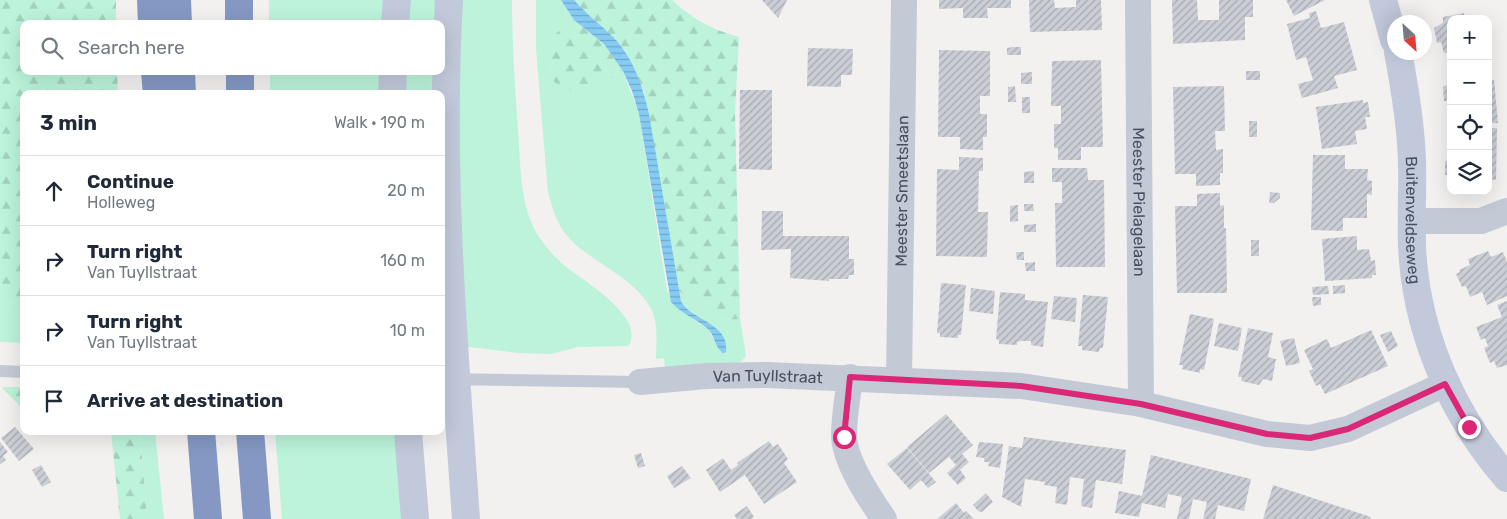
<!DOCTYPE html>
<meta charset="utf-8">
<style>
body{margin:0;font-family:Rubik,sans-serif;background:#f6f6f7;color:#1f2937}
.controls{position:absolute;right:15px;top:15px;display:grid;overflow:hidden;border-radius:10px;box-shadow:0 5px 20px #0002}
.controls button{width:45px;height:45px;display:grid;place-items:center;padding:0;border:0;border-bottom:1px solid #e0e1e3;background:#fff;color:#1f2937;font:25px sans-serif}
.compass{position:absolute;left:1387px;top:15px;width:45px;height:45px;border-radius:50%;background:#fff;box-shadow:0 5px 20px #0002;rotate:154deg}
.stop{position:absolute;width:15px;height:15px;margin:-11px;border:4px solid #db2777;border-radius:50%;background:#fff}
.stop.end{background:#db2777;border-color:#fff;box-shadow:0 1px 5px #0008}
.list{margin:0;padding:0;list-style:none}
h2{display:flex;justify-content:space-between;align-items:center;height:65px;margin:0;padding:0 20px;font-size:21px}
h2 small{font-size:16px;font-weight:400;color:#747a83}
.list li{display:grid;grid-template-columns:32px 1fr auto;gap:15px;align-items:center;box-sizing:border-box;height:70px;padding:0 20px;border-top:1px solid #e0e1e3}
.list b{display:block;font-size:19px;white-space:nowrap}
.list p{margin:0;font-size:16px;white-space:nowrap;color:#747a83}
.list em{font-size:16px;font-style:normal;color:#747a83}
.icon{flex:none;width:28px;height:28px;fill:none;stroke:currentColor;stroke-width:2;stroke-linecap:round;stroke-linejoin:round}
.map{position:relative;flex:none;width:1507px;height:519px;overflow:hidden}
.search{position:absolute;background:#fff;box-shadow:0 5px 20px #0002;left:20px;top:20px;width:425px;height:55px;display:flex;align-items:center;gap:12px;box-sizing:border-box;padding:0 18px;border-radius:10px;color:#747a83;font-size:19px}
.panel{position:absolute;background:#fff;box-shadow:0 5px 20px #0002;left:20px;top:90px;width:425px;height:345px;border-radius:10px}
.map>svg:first-child{display:block}
.green{fill:#bcf3da}
.forest{fill:url(#forest-firs)}
.water{fill:url(#water-rules)}
.building{fill:url(#building-hatch)}
.lines{fill:none;stroke-linecap:round;stroke-linejoin:round}
.lane{stroke:#c3cad6;stroke-width:12}
.street{stroke:#c3cad6;stroke-width:26}
.secondary{stroke:#c1c9da;stroke-width:28}
.highway{stroke:#8498c3;stroke-width:28}
.route{stroke:#db2777;stroke-width:6}
.labels{text-anchor:middle;dominant-baseline:central;stroke-width:4.5;stroke-linejoin:round;paint-order:stroke}
.street-label{font-size:16px;fill:#464f5f;stroke:#fff}
</style>
<div class="map">
<svg width="1507" height="519" viewBox="0 0 1507 519">
<defs>
<pattern id="forest-firs" width="22" height="20" patternUnits="userSpaceOnUse" patternTransform="scale(1.25)"><rect width="22" height="20" fill="#bcf3da"/><path d="M5 1l3.5 6h-7zM16 11l3.5 6h-7z" fill="#a3d2be"/></pattern>
<pattern id="water-rules" width="6" height="5" patternUnits="userSpaceOnUse" patternTransform="scale(1.25)"><rect width="6" height="5" fill="#85cbf4"/><path d="M0 2.5h6" fill="none" stroke="#6fa7c9"/></pattern>
<pattern id="building-hatch" width="6" height="6" patternUnits="userSpaceOnUse" patternTransform="scale(1.25)"><rect width="6" height="6" fill="#ccced6"/><path d="M-1 1l2-2M0 6l6-6M5 7l2-2" fill="none" stroke="#a7aab1"/></pattern>
</defs>
<rect width="100%" height="100%" fill="#f3f0f0"/>
<path class="green" d="M269 0H390L389 24H269Z
M404 0H442L441 24H402Z
M456 0H512C512 44 515 86 518 130 521 166 519 206 539 237 547 248 554 257 565 266 582 280 648 318 628 346L578 347 551 354 517 353 462 346Z
M536 0H561L574 20 552 37 585 90 623 71 639 114 667 291 697 322 709 330 717 346 723 338C712 322 697 318 683 306L678 290 720 320 740 319 746 356 738 365 693 364 665 368 664 358 656 359C656 343 659 324 651 309 632 273 582 260 562 229 555 218 552 205 548 193L536 49Z
M270 71H387L386 94H270Z
M400 71H438V94H400Z
M0 300 24 307V343L0 342Z
M140 431H155L164 519H147Z
M275 431H402L409 519H282Z"/>
<path class="forest" d="M0 0H116V24H24V71H117L118 94H24V307L0 300Z
M574 0H672C694 20 711 29 739 37L735 113 740 319 720 320 678 290 644 92 625 51 615 39 585 13Z
M574 20 604 44 623 71C611 77 597 87 585 90 560 96 535 71 547 46 552 34 564 27 574 20Z
M3 387H24V407L20 406 3 389Z
M111 431H140L147 519H120Z"/>
<path class="water" d="M561 0H574C586 14 600 24 613 37 633 57 643 87 649 114L681 301C690 320 730 323 726 352L723 353C715 348 715 337 709 330 697 319 682 314 671 302L639 114 632 91 623 71 604 44 574 20Z"/>
<path class="building" d="M762 0H787L778 18Z
M939 0H1011V8H987L988 18H963V8L939 9Z
M1029 0H1054L1055 8 1076 7V0H1101L1102 30 1030 32Z
M1172 0H1197L1198 20H1219V0H1253V17H1245V40L1173 44Z
M1286 0H1325L1294 16Z
M1316 11 1321 28 1344 22 1357 70 1334 76 1338 88 1302 98 1298 84 1313 80 1306 57 1296 60 1287 24 1310 18 1309 13Z
M1464 13 1465 19H1451V52L1444 53 1441 42 1437 43 1434 28 1443 23V17Z
M1013 47H1021V55H1007V48Z
M808 48 853 49 852 75H841V87L807 86Z
M939 50 990 51V96H980V114H987V137H983V150L960 149V137H938Z
M1101 60 1103 147H1081V160H1058V148H1054V124H1061V106H1051L1052 61Z
M1246 71H1260V80H1246Z
M1032 72V84H1021V73Z
M1488 80H1494L1498 123H1488Z
M1451 83V110H1449V101H1444L1443 87Z
M1015 86 1016 102H1008V87Z
M1224 86 1225 131H1215L1216 150 1223 149V173H1220V185L1196 186V174H1175L1173 87Z
M740 90H772V170L739 169Z
M1022 97H1030V113H1022Z
M1363 100V103L1368 102 1370 117H1365L1367 129 1355 131 1357 144 1322 149 1316 107Z
M1249 121H1257V137H1249Z
M1488 128H1497L1496 180 1488 179Z
M1313 155H1345V169H1368L1367 180 1372 181V195L1367 194V218H1343V231L1311 230Z
M959 157 983 158V171H979L978 212H988L987 257 936 256 937 169 959 170Z
M1451 160V175H1445V161Z
M1052 168H1087L1088 180H1104L1105 267H1056L1055 203H1062V182H1052Z
M1034 171V183H1024V172Z
M1270 192 1280 193V198L1274 203H1269Z
M1220 193V206L1224 205V228H1226L1227 293H1177L1175 206H1197V194Z
M1024 204H1033L1034 211H1024Z
M1018 205V221L1010 222V206Z
M762 211H783V236H849V259H854V275H849L848 279H829V281L790 278 791 249 761 250Z
M1036 224V232H1024V225Z
M1357 236V250L1369 249 1371 261 1375 260 1376 275H1372V278L1325 281 1322 239Z
M1251 240H1259V256H1251Z
M1488 251 1491 257 1503 252 1507 262V296L1487 305 1482 292 1470 297 1466 286 1462 287 1456 274 1460 272 1459 270 1470 265 1468 259Z
M1016 252H1024V260H1017Z
M1035 262V271H1026L1025 263Z
M941 283 966 285 961 335H958V338L940 337V333H937Z
M1345 285V293L1333 294V286Z
M1328 286 1329 294 1313 295 1312 287Z
M971 288 995 291 993 314 969 311Z
M1000 292 1025 294V300L1048 302 1043 347 1031 345V341H1021L1017 342V345L999 344V340L996 339Z
M1083 295 1108 297 1103 348H1100L1099 352 1082 350V346H1078Z
M1054 296 1077 298 1075 322 1051 319Z
M1312 297H1321V305L1313 306Z
M1507 301V365L1497 368 1494 361 1490 363 1484 348 1488 346 1485 338 1481 340 1476 327 1502 317 1497 305Z
M1190 314 1214 319 1204 370 1200 369V373L1182 369 1183 365H1179Z
M1219 323 1242 328 1238 351 1214 346Z
M1248 328 1273 333 1268 357 1276 359 1272 381 1263 379 1259 385 1241 381 1242 377H1238Z
M1371 330 1388 366 1325 394 1320 384 1316 386 1309 371 1313 369 1304 350 1327 339 1331 348Z
M1391 331 1398 346 1388 352 1380 335Z
M1294 338 1300 363 1286 366 1280 341Z
M946 414 973 445 962 454 969 462 960 470 966 478 958 485 947 473 956 465 949 457 929 473 907 447Z
M15 427 34 449 19 461 1 438Z
M1024 437 1126 450 1122 484 1096 480 1092 508 1081 506 1084 479 1070 477 1067 505 1055 503 1057 487 1044 485 1045 482 1025 479 1021 507 1002 497 1009 446 1022 448Z
M769 441 773 447 778 444 788 459 784 463 797 482 764 504 745 475 720 492 706 470 723 458 731 470 738 465 737 463Z
M0 442 8 452 3 456 6 460 0 464Z
M979 442 1003 444 1000 468 988 466 989 462H984V458L976 457Z
M907 448 936 482 928 488 921 480 910 490 887 464Z
M641 453 645 466 638 468 634 455Z
M1151 455 1251 479 1244 511 1218 505 1215 519H1203L1207 502 1193 499 1189 519H1177L1182 497 1168 494 1165 508 1142 503 1139 517 1115 513 1119 491 1142 496Z
M41 465 51 482 42 487 32 470Z
M682 466 691 478 674 488 667 476Z
M1273 485 1371 517 1370 519H1263Z
M986 493 993 502 982 512 978 511 973 505Z
M956 503 964 513 966 511 974 519H937Z
M747 506 754 517 751 519H737L734 515Z"/>
<g class="lines">
<path class="lane" d="M0 371 24 372
M441 379 640 382"/>
<g class="street">
<path id="s1" d="M1138 0 1141 404"/>
<path d="M1411 221H1481L1507 211"/>
<path d="M850 377C848 396 844 416 844 435 844 461 870 499 884 519"/>
<path id="s2" d="M899 381 904 0"/>
<path id="s3" d="M640 382 706 376 767 375 1021 386 1141 404 1267 434 1310 438 1348 429 1445 384"/>
</g>
<g class="secondary">
<path d="M449 0C439 173 454 347 466 519"/>
<path d="M1383 0 1394 40"/>
<path d="M395 24 397 0"/>
<path id="s4" d="M1398 52C1405 89 1411 125 1412 162 1413 195 1410 228 1413 261 1420 341 1455 418 1507 478"/>
<path d="M392 94 393 71"/>
<path d="M408 431 415 519"/>
</g>
<path class="highway" d="M151 0 152 24
M177 0 178 24
M239 0V24
M155 71 157 94
M181 71 182 94
M240 71V94
M201 431 208 519
M250 431 257 519"/>
</g>
<g class="lines">
<path class="route" d="M844 437 850 377 1021 386 1141 404 1267 434 1310 438 1348 429 1445 384 1469 427"/>
</g>
<g class="labels">
<g class="street-label">
<text stroke="none"><textPath href="#s2" startOffset="190">Meester Smeetslaan</textPath></text>
<text stroke="none"><textPath href="#s1" startOffset="202">Meester Pielagelaan</textPath></text>
<text stroke="none"><textPath href="#s4" startOffset="169">Buitenveldseweg</textPath></text>
<text stroke="none"><textPath href="#s3" startOffset="128">Van Tuyllstraat</textPath></text>
</g>
</g>
</svg>
<div class="controls">
<button>+</button>
<button>−</button>
<button><svg class="icon" aria-label="locate" viewBox="0 0 24 24"><circle cx="12" cy="12" r="6"/><path d="M12 2v4M12 18v4M2 12h4M18 12h4"/></svg></button>
<button><svg class="icon" aria-label="layers" viewBox="0 0 24 24"><path d="M12 4l9 5-9 5-9-5zM3 14l9 5 9-5"/></svg></button>
</div>
<svg class="compass" viewBox="-18 -18 36 36"><path d="M0-13l5 13h-10z" fill="#e53935"/><path d="M0 13l5-13h-10z" fill="#747a83"/></svg>
<div class="stop" style="left:844px;top:437px"></div>
<div class="stop end" style="left:1469px;top:427px"></div>
<div class="search"><svg class="icon" aria-label="search" viewBox="0 0 24 24"><circle cx="10" cy="10" r="6"/><path d="M15 15l6 6"/></svg>Search here</div>
<section class="panel">
<h2>3 min<small>Walk · 190 m</small></h2>
<ul class="list">
<li><svg class="icon" aria-label="ahead" viewBox="0 0 24 24"><path d="M12 20V5M6 11l6-6 6 6"/></svg><div><b>Continue</b><p>Holleweg</p></div><em>20 m</em></li>
<li><svg class="icon" aria-label="right" viewBox="0 0 24 24"><path d="M7 20v-9h11M14 6l5 5-5 5"/></svg><div><b>Turn right</b><p>Van Tuyllstraat</p></div><em>160 m</em></li>
<li><svg class="icon" aria-label="right" viewBox="0 0 24 24"><path d="M7 20v-9h11M14 6l5 5-5 5"/></svg><div><b>Turn right</b><p>Van Tuyllstraat</p></div><em>10 m</em></li>
<li><svg class="icon" aria-label="arrive" viewBox="0 0 24 24"><path d="M6 21V4h12l-3 4 3 4H6"/></svg><div><b>Arrive at destination</b></div></li>
</ul>
</section>
</div>
